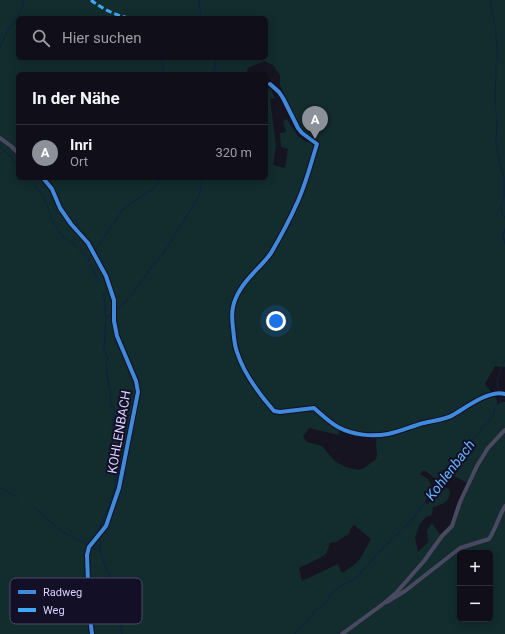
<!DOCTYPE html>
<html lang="de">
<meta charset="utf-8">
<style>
body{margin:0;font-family:Roboto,sans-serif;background:#1e1d26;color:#f1f3f6}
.controls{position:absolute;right:12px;bottom:12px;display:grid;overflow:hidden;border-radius:6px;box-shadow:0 2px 10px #0003}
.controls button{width:36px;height:36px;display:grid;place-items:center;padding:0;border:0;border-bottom:1px solid #302f38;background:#100f19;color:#f1f3f6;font:20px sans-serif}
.you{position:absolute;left:276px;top:321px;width:14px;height:14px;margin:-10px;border:3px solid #fff;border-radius:50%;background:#1a73e8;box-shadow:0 0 0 6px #1a73e833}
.badge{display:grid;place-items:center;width:26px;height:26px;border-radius:50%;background:#8c9099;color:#fff;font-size:13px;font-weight:700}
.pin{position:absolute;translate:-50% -33px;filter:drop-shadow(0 1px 2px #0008)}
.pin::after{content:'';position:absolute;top:21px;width:14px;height:12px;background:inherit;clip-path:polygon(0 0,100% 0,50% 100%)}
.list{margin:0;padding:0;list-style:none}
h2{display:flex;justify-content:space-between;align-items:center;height:52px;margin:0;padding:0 16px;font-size:17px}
h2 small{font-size:13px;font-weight:400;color:#9c9ca2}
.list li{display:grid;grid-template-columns:26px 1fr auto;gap:12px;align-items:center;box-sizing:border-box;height:56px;padding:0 16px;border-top:1px solid #302f38}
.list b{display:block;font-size:15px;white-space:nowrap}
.list p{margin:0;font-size:13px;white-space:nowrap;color:#9c9ca2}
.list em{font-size:13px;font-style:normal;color:#9c9ca2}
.icon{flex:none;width:22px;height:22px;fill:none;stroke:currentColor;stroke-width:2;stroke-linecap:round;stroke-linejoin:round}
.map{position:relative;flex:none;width:505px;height:634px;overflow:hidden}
.search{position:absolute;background:#100f19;box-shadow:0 2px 10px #0003;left:16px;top:16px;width:252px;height:44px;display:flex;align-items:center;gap:10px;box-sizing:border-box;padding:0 14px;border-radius:6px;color:#9c9ca2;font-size:15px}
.panel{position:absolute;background:#100f19;box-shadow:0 2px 10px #0003;left:16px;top:72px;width:252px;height:108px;border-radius:6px}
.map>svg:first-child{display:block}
.green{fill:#132c2d;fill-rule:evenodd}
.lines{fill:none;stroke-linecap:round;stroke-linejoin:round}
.stream{stroke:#0d2144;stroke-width:1}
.minor{stroke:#4a4962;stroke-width:4}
.quiet{stroke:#3fa9f5;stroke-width:3;stroke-dasharray:6 3;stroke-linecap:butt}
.cycleway-casing{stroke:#130f26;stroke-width:6}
.cycleway{stroke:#408adc;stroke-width:4}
.labels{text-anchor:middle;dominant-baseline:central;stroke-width:4;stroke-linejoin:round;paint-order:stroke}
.street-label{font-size:13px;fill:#d9d4ff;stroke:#130f26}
.water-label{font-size:14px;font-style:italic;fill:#62b6ff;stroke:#130f26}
.key{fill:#130f26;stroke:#4e4a67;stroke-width:1}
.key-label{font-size:11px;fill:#d9d4ff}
</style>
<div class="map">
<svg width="505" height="634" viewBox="0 0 505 634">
<rect width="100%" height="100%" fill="#161421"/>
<path class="green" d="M0 0H505V367H501L495 366 485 384 497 400V405L501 402H505V634H0ZM18 18H266V58H18ZM264 61 273 65 280 75V85L301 133 309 140 307 142 298 136 287 119 283 121 286 132 280 133 281 147 288 149 285 168 273 165 276 146 270 99 275 98 270 88 266 90V178H18V74H247V70L248 68ZM342 427C354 431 364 433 377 433L376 442 377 456 375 460 364 468 359 470 354 469 346 467 336 462 332 458 322 446 307 442 303 437 309 428 338 435ZM424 470 437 480 443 470 467 483 450 526 440 535 432 523 427 530 428 542 418 552 415 538 420 524 426 517 432 515 433 507C443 505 450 501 450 491L447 488 441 487 427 505 425 501 429 494 432 486 428 479 420 474ZM354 525 371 539 360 559 354 565 342 573 338 564 302 581 299 568 320 558 326 554 330 543 336 542 349 534 351 528ZM460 553H490V619H460Z"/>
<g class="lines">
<path class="stream" d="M199 0V5L202 18
M490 0C494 20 498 40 497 61
M23 5 24 0
M0 48 7 31 14 24 21 9
M162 61 163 74
M496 66 495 105 497 117 496 143 499 159 504 177V197L501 206 502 214 505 218
M213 74 215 66V58
M0 146 18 166
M0 154 4 151
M29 178 43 196 54 224 63 237 72 243 88 259 99 283
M505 229 503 236 505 244
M94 252 123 209 153 189 161 178
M88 259 92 254
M115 311C136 296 145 271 163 254L199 196 203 178
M107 317 113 313
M499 392 497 382 502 364 505 360
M0 487 18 498
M35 508 62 532 86 544
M98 531 111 500 115 487 116 463 113 451 112 431 114 411 111 404 110 390 107 376 106 364 108 358 104 348 106 317 105 314V304L103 293
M100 539V551L105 566 123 601V608L121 629 122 634
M92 547 100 551
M295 634 307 622 315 611 324 604 333 592 342 585 356 578 379 552 413 519 455 459 493 416 495 407 501 402 500 395"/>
<path class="minor" d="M270 84 279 92 283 98 298 128 302 133 317 144C311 163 306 183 298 201 290 219 281 236 271 253 262 266 248 276 240 290 232 303 231 313 233 328 234 336 234 344 237 352 244 374 259 394 274 411L280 412 314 408C321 414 329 422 338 427 353 435 372 437 388 434 399 432 410 427 420 424 430 421 445 420 453 415 465 408 490 389 505 394
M0 138 11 146 18 153
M43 178 52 189 60 208 71 224 88 243 106 276 114 300V321L117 336 136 381 138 392 119 488 106 526 89 547 87 555 89 609 92 634
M387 602 405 591 460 548 489 539C496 528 499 516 505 506
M342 634 383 604 396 593 424 561 442 536 452 526 460 502 477 466 488 448 501 434 505 430"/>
<path class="quiet" d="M91 0C102 9 115 15 129 18"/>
<defs>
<path id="cycleway" d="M270 84 279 92 283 98 298 128 302 133 317 144C311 163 306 183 298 201 290 219 281 236 271 253 262 266 248 276 240 290 232 303 231 313 233 328 234 336 234 344 237 352 244 374 259 394 274 411L280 412 314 408C321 414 329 422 338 427 353 435 372 437 388 434 399 432 410 427 420 424 430 421 445 420 453 415 465 408 490 389 505 394
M43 178 52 189 60 208 71 224 88 243 106 276 114 300V321L117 336 136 381 138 392 119 488 106 526 89 547 87 555 89 609 92 634"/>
</defs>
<use href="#cycleway" class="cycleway-casing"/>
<use href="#cycleway" class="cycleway"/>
</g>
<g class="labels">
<g class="street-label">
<text transform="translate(119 432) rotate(-80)">KOHLENBACH</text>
</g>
<g class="water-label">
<text transform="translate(450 470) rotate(-53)">Kohlenbach</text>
</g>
</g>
<rect x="10" y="578" width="132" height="46" rx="6" class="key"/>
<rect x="18" y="590" width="18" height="4" fill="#408adc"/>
<rect x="18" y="608" width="18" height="4" fill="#3fa9f5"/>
<g class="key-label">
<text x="43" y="596">Radweg</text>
<text x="43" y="614">Weg</text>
</g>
</svg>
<div class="controls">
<button>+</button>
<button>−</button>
</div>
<div class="you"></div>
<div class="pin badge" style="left:315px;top:139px">A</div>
<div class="search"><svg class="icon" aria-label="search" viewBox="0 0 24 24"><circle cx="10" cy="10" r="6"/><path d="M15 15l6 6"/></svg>Hier suchen</div>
<section class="panel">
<h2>In der Nähe<small></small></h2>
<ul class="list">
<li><span class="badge">A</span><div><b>Inri</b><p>Ort</p></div><em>320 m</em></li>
</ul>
</section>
</div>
